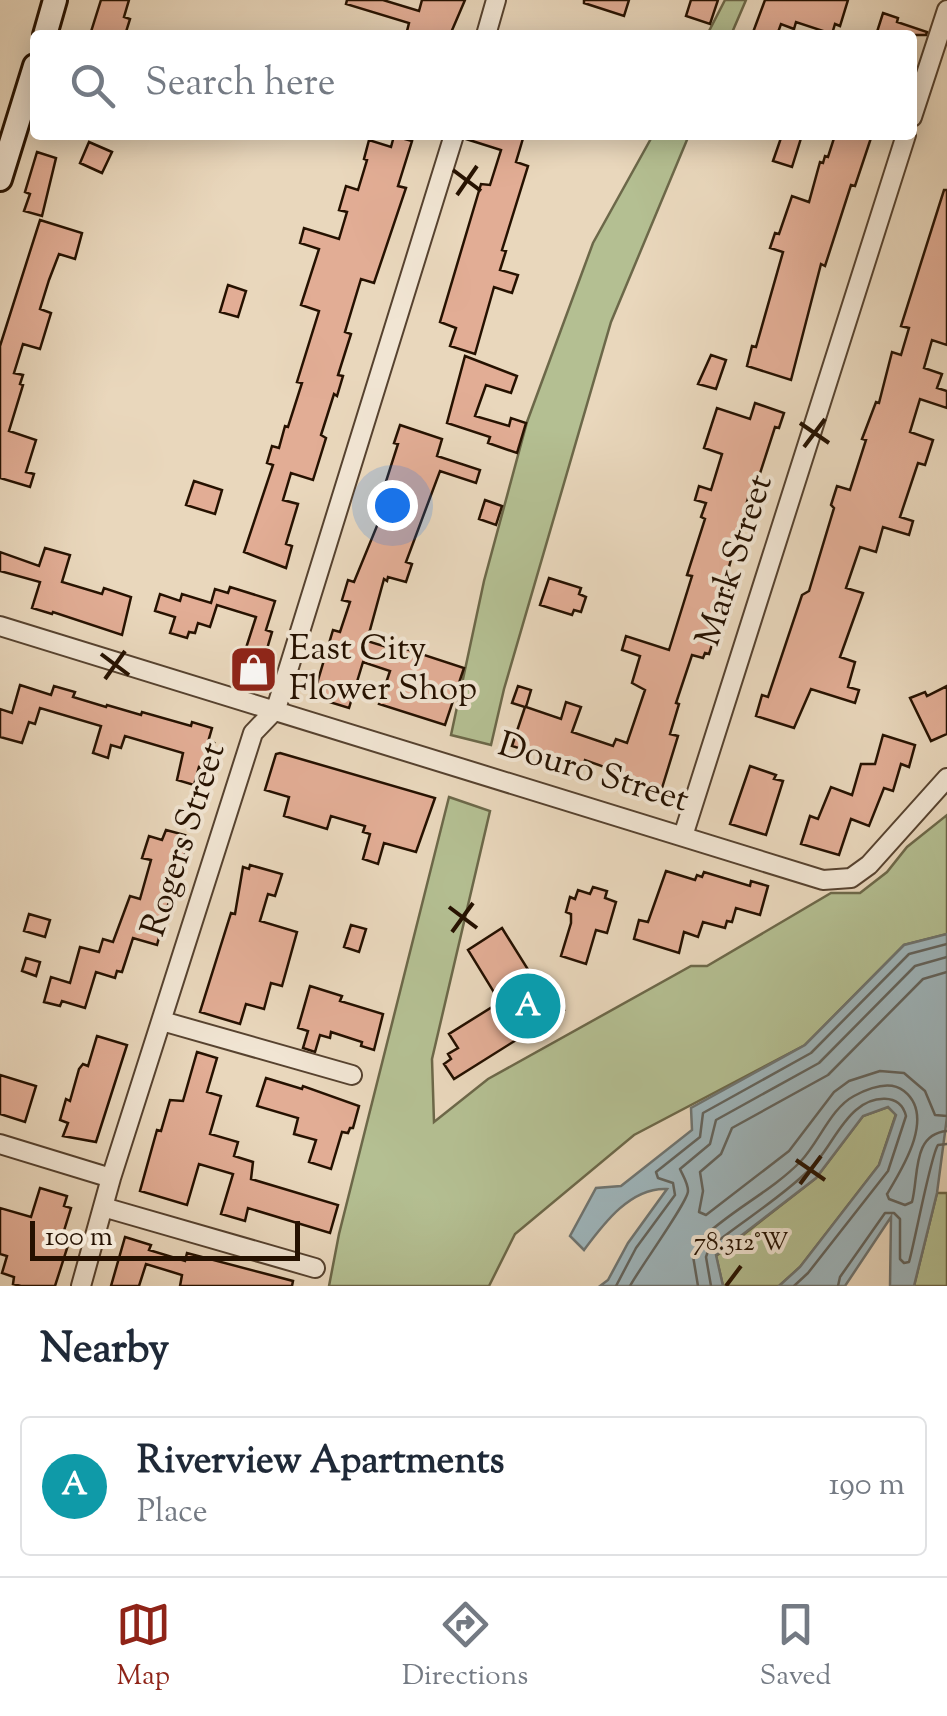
<!DOCTYPE html>
<meta charset="utf-8">
<style>
body{margin:0;font-family:"Sorts Mill Goudy",serif;background:#f6f6f7;color:#1f2937}
.scale{position:absolute;left:30px;bottom:25px;width:270px;box-sizing:border-box;padding-left:10px;border:5px solid #251100;border-top:0;font-size:28px;line-height:35px;white-space:nowrap;color:#251100;-webkit-text-stroke:8px #f1e5d3;paint-order:stroke}
.you{position:absolute;left:392px;top:505px;width:35px;height:35px;margin:-25px;border:8px solid #fff;border-radius:50%;background:#1a73e8;box-shadow:0 0 0 15px #1a73e833}
.badge{display:grid;place-items:center;width:65px;height:65px;border-radius:50%;background:#8f2418;color:#fff;font-size:32px;font-weight:700}
.pin{position:absolute;translate:-50% -50%;border:5px solid #fff;box-shadow:0 2px 10px #0006}
.list{margin:0;padding:0;list-style:none}
h2{display:flex;justify-content:space-between;align-items:center;height:130px;margin:0;padding:0 40px;font-size:42px}
h2 small{font-size:32px;font-weight:400;color:#747a83}
.list li{display:grid;grid-template-columns:65px 1fr auto;gap:30px;align-items:center;box-sizing:border-box;height:140px;margin:0 20px 20px;padding:0 20px;border:2px solid #e0e1e3;border-radius:10px}
.list b{display:block;font-size:38px;white-space:nowrap}
.list p{margin:0;font-size:32px;white-space:nowrap;color:#747a83}
.list em{font-size:32px;font-style:normal;color:#747a83}
.icon{flex:none;width:55px;height:55px;fill:none;stroke:currentColor;stroke-width:2;stroke-linecap:round;stroke-linejoin:round}
.map{position:relative;flex:none;width:947px;height:1286px;overflow:hidden}
.search{position:absolute;background:#fff;box-shadow:0 5px 25px #0003;left:30px;right:30px;top:30px;height:110px;display:flex;align-items:center;gap:25px;box-sizing:border-box;padding:0 35px;border-radius:10px;color:#747a83;font-size:38px}
.sheet{height:290px;background:#fff}
nav{display:flex;justify-content:space-around;align-items:center;box-sizing:border-box;height:140px;border-top:2px solid #e0e1e3;background:#fff;font-size:28px;color:#747a83}
nav a{display:grid;justify-items:center;gap:5px}
nav .on{color:#8f2418}
.map>svg:first-child{display:block}
.green{fill:#b4bf92;stroke:#6c6849;stroke-width:2.5}
.water{fill:#9eb6bd;stroke:#6e7471;stroke-width:2.5}
.lines{fill:none;stroke-linecap:round;stroke-linejoin:round}
.shore{stroke:#62645e;stroke-width:2.5}
.building{fill:#e2ad95;stroke:#251100;stroke-width:2.5}
.minor-casing{stroke:#56422f;stroke-width:22}
.secondary-casing{stroke:#251100;stroke-width:28}
.minor{stroke:#f1e5d3;stroke-width:18}
.secondary{stroke:#f1e5d3;stroke-width:22}
.ticks{fill:none;stroke:#251100;stroke-width:4}
.labels{text-anchor:middle;dominant-baseline:central;stroke-width:8;stroke-linejoin:round;paint-order:stroke}
.street-label{font-size:35px;fill:#251100;stroke:#f1e5d3}
.poi-label{font-size:35px;fill:#251100;stroke:#f1e5d3;text-anchor:start}
.ticks-label{font-size:25px;text-anchor:middle;fill:#251100;stroke:#f1e5d3;stroke-width:8;stroke-linejoin:round;paint-order:stroke}
</style>
<div class="map">
<svg width="947" height="1286" viewBox="0 0 947 1286">
<rect width="100%" height="100%" fill="#e9d7bc"/>
<filter id="stains"><feTurbulence type="fractalNoise" baseFrequency=".002" numOctaves="4"/><feColorMatrix values="0 0 0 0 .2 0 0 0 0 .09 0 0 0 0 .02 0 0 0 .5 -.17"/></filter>
<radialGradient id="worn" r=".72"><stop offset=".6" stop-color="#630" stop-opacity="0"/><stop offset="1" stop-color="#630" stop-opacity=".3"/></radialGradient>
<path class="green" d="M725 0H746L731 35H707Z
M653 135H689L611 322 504 689 491 745 451 735 484 581 527 422 593 243Z
M449 797 490 811 432 1059 434 1122 488 1079 691 966H707L831 893H860L887 872 907 847 947 815V934L904 945 805 1045 634 1135 515 1234 489 1286H329L339 1234Z
M888 1107 896 1114 879 1165 800 1267 779 1286H723L716 1256 816 1178 863 1116Z
M937 1193H947V1286H914Z"/>
<path class="water" d="M947 934V1117L937 1193 914 1286H890L891 1217 845 1286H779L800 1267 879 1165 896 1115 888 1107 863 1116 816 1178 716 1255 723 1286H600L608 1280 628 1243 667 1189C631 1187 604 1223 584 1250L570 1236 596 1188 621 1186 692 1130 691 1108 805 1045 904 945Z"/>
<g class="lines">
<path class="shore" d="M947 972 923 979 828 1075 732 1128 721 1154 700 1172 703 1191 699 1212 706 1215 789 1151 834 1092 849 1081 880 1071 904 1073 925 1091 935 1115 947 1116
M616 1286 636 1248 675 1195 673 1183 658 1178 656 1172 700 1137 703 1113 811 1053 909 954 947 944
M630 1286C639 1269 688 1202 688 1191 688 1183 683 1176 680 1169L710 1144 716 1120 819 1063 915 966 947 957
M698 1286 693 1256 698 1242C729 1211 771 1192 801 1161 819 1142 831 1108 854 1096 869 1088 890 1080 904 1091 936 1116 902 1169 887 1194L889 1199 905 1205 912 1202C919 1175 912 1134 947 1131
M711 1286 706 1257 709 1248C741 1222 778 1200 808 1171 827 1154 837 1126 856 1110 872 1096 900 1092 906 1116L888 1171 808 1273 794 1286
M838 1286 840 1277 885 1213H894L900 1219V1259L904 1263 909 1262C915 1241 931 1154 938 1145L947 1144"/>
</g>
<path class="building" d="M101 0H129L124 17 130 19 125 35H90Z
M347 0H383L419 11 422 0H465L450 35H406L409 23 346 4Z
M584 0H629L624 16 584 3Z
M691 0H718L710 24 686 16Z
M765 0H848L840 26 835 24 832 34 796 22 794 29 781 24 777 35H752Z
M883 13 898 18 897 22 927 32 926 35H876Z
M466 135H524L516 162 528 166 502 250 506 251 500 270 518 275 512 293 494 287 475 354 450 346 456 328 440 322 481 184 490 185 501 150 466 139Z
M782 135H802L792 167 773 161Z
M835 135H872L855 186 851 185 825 266 821 264 791 380 747 366 752 346 756 347 783 252 770 248 775 233 779 234 792 196 809 202 820 162 823 163 825 156 828 157Z
M394 136 412 141 398 186 406 188 374 283 361 279 345 332 351 334 338 375 343 376 337 396 334 394 321 435 326 438 313 480 291 473 283 500 298 504 286 544 292 546 286 568 244 552 273 465 267 463 272 446 279 448 285 426 288 427 302 383 297 382 319 311 301 305 319 249 300 243 304 228 339 239 347 212 339 210 346 186 358 190 367 160 364 159 369 140 391 147Z
M89 142 112 152 102 173 80 163Z
M37 152 56 158 42 216 24 211 30 194 25 192Z
M944 190H947V345L932 340 924 368 942 374 937 388 947 391V408L920 399 910 432 933 440 925 465 918 463 900 517 913 521 909 535 883 527 876 552 860 547 846 588 863 593 840 657 855 662 848 687 859 690 855 703 811 689 794 728 756 716 762 695 768 697 802 595 809 591 834 508 831 505 837 486 850 490 866 440 862 439 876 402 879 403 892 352 901 355 909 328 901 326Z
M40 220 82 233 75 259 59 254 49 280 40 309 51 313 40 349 23 344 14 373 23 375 20 384 23 385 9 431 36 440 26 472 34 474 30 487 0 478V346Z
M228 285 246 291 238 317 220 312Z
M711 355 726 360 716 389 698 384Z
M465 356 517 376 511 393 486 385 475 416 509 426 511 418 526 423 517 453 488 443 490 437 447 423Z
M755 403 784 413 779 428 775 427 754 492 750 491 727 574 731 575V583L709 654 705 653 703 658 692 655 676 703 679 704 670 734 678 736 662 788 585 760 583 766 532 748 531 752 512 746 525 707 512 703 518 686 531 690 526 707 561 719 566 702 581 707 572 732 613 746 616 739 627 743 645 690 632 683 640 656 622 650 626 636 669 650 692 576 687 575 705 519 701 517 706 503 695 500 699 486 711 490 722 454 704 448 717 408 750 419Z
M400 425 442 439 437 456 480 470 476 483 440 471 406 562 412 564 406 582 388 577 387 581 384 579 367 641 396 650 397 646 464 668 445 725 379 704 390 671 363 662 349 708 313 697 333 630 340 632 350 602 342 600 348 580 354 582 379 521 374 519 398 444 394 443Z
M194 481 222 490 215 514 186 505Z
M485 500 502 506 496 525 479 519Z
M45 548 70 555 62 582 102 594 104 588 131 597 122 635 53 612 52 614 32 608 40 582 0 571V552L39 566Z
M549 578 581 588 579 594 586 597 581 612 574 610 572 615 540 605Z
M230 587 275 601 266 630 272 632 258 679 238 673 256 617 217 605 210 627 198 623 195 633 189 632 187 638 170 633 175 617 155 611 160 594 180 601 182 594 211 603 215 589 228 593Z
M20 685 51 695 54 686 75 692 73 697 106 707 107 705 141 715 142 712 191 726 192 722 212 728 208 742 214 743 209 758 204 769 199 767 194 785 177 780 183 753 125 736 121 748 111 745 108 758 93 753 101 726 40 708 35 724 29 722 22 743 0 737V709L12 713Z
M947 686V734L931 741 910 698 925 692 927 696Z
M883 735 915 745 909 767 901 764 893 791 884 788 869 826 851 819 839 855 801 844 810 816 818 819 831 787 852 795 861 764H875Z
M280 753 435 798 416 852 384 843 378 864 363 859 370 834 363 832 365 826 331 816 327 829 284 816 289 797 265 790 276 754Z
M750 766 776 775 774 779 783 781 766 835 730 824Z
M166 830 185 835 180 849 186 850 182 865H179L157 945 133 938 122 972 117 971 115 978 96 972 85 1008 62 1001 60 1006 44 1002 51 977 70 983 80 947 99 952 103 939 113 942 130 896 140 899 151 860 142 858 149 836 162 840Z
M250 865 282 874 275 896 268 894 260 921 297 932 282 986 271 983 264 1009 246 1004 240 1024 200 1012 231 913 235 914 243 867 249 869Z
M666 871 695 880 697 875 702 877 704 872 750 886 751 881 768 886 760 915 736 908 732 922 727 921 725 928 703 922 698 937 684 932 679 953 634 939 639 920 648 922Z
M593 887 607 891 605 898 616 902 607 933 596 930 586 964 561 956 571 923V914L566 912 570 897 575 899 578 890 590 894Z
M29 914 50 920 45 937 24 931Z
M351 925 366 929 359 952 344 947Z
M502 928 547 1000 554 995 564 1010 454 1079 444 1064 451 1059 448 1054 458 1048 449 1034 500 1002 468 950Z
M26 958 40 962 36 976 22 971Z
M310 986 342 996 340 1001 383 1014 374 1050 361 1046 362 1042 331 1032 330 1038 320 1035 315 1052 303 1048 308 1031 298 1028Z
M97 1036 127 1045 96 1142 63 1136 68 1123 60 1120 66 1099 70 1101 79 1069 83 1064 88 1066Z
M197 1052 217 1058 207 1092 221 1096 210 1134 238 1142 234 1156 253 1162 251 1179 338 1205 330 1233 248 1208 245 1221 221 1214 233 1174 199 1164 187 1205 140 1191 157 1130 161 1131 170 1100 183 1101Z
M0 1075 36 1086 25 1122 0 1114Z
M266 1078 302 1089 303 1086 359 1106 353 1128H350L348 1133 342 1132 331 1169 309 1162 316 1140 294 1134 298 1118 257 1106Z
M40 1188 67 1196 64 1206 71 1208 63 1234 70 1239 55 1286H21L13 1284 14 1277 2 1273 7 1256 0 1254V1208L31 1217Z
M125 1237 151 1245 149 1250 185 1261 187 1253 293 1281 292 1286H180L182 1275 146 1264 139 1286H111Z"/>
<g class="lines">
<defs>
<path id="minor" d="M486 35 496 0
M912 117 947 10
M0 626 823 880 851 878 869 865 947 778
M683 836 906 135
M162 1021 352 1075
M0 1144 111 1178
M103 1207 315 1268
M81 1286 111 1178 253 733 276 709 454 135"/>
<path id="secondary" d="M45 35 55 0
M0 179 35 66"/>
</defs>
<use href="#minor" class="minor-casing"/>
<use href="#secondary" class="secondary-casing"/>
<use href="#minor" class="minor"/>
<use href="#secondary" class="secondary"/>
</g>
<path class="ticks" d="M453 170 481 191M457 195 477 166M800 423 829 443M804 447 825 419M101 654 129 675M105 679 125 651M449 907 477 928M452 932 473 903M796 1160 825 1180M800 1184 821 1156M726 1286 741 1266"/>
<defs>
<symbol id="shop-square" viewBox="-11 -11 22 22"><rect x="-9" y="-9" width="18" height="18" rx="4" fill="#8f2418" stroke="#f1e5d3"/><path d="M-5-2.5h2.3a2.7 3.5 0 0 1 5.4 0H5L5.5 6h-11ZM-1.5-2.5h3a1.5 2.3 0 0 0-3 0Z" fill="#fff"/></symbol>
</defs>
<g fill-rule="evenodd">
<use href="#shop-square" x="226" y="642" width="55" height="55"/>
</g>
<g class="labels">
<g class="street-label">
<text transform="translate(736 561) rotate(-72)">Mark Street</text>
<text transform="translate(593 774) rotate(17)">Douro Street</text>
<text transform="translate(185 840) rotate(-72)">Rogers Street</text>
</g>
<g class="poi-label">
<text x="289" y="650">East City<tspan x="289" dy="40">Flower Shop</tspan></text>
</g>
</g>
<g class="ticks-label">
<text x="741" y="1250">78.312°W</text>
</g>
<rect width="100%" height="100%" filter="url(#stains)"/>
<rect width="100%" height="100%" fill="url(#worn)"/>
</svg>
<div class="scale">100 m</div>
<div class="you"></div>
<div class="pin badge" style="left:528px;top:1006px;background:#0f9aa8">A</div>
<div class="search"><svg class="icon" aria-label="search" viewBox="0 0 24 24"><circle cx="10" cy="10" r="6"/><path d="M15 15l6 6"/></svg>Search here</div>
</div>
<section class="sheet">
<h2>Nearby<small></small></h2>
<ul class="list">
<li><span class="badge" style="background:#0f9aa8">A</span><div><b>Riverview Apartments</b><p>Place</p></div><em>190 m</em></li>
</ul>
</section>
<nav>
<a class="on"><svg class="icon" aria-label="map" viewBox="0 0 24 24"><path d="M3 6l6-2 6 2 6-2v14l-6 2-6-2-6 2zM9 4v14M15 6v14"/></svg>Map</a>
<a><svg class="icon" aria-label="directions" viewBox="0 0 24 24"><path d="M12 3l9 9-9 9-9-9zM9 14v-3h6M13 9l2 2-2 2"/></svg>Directions</a>
<a><svg class="icon" aria-label="saved" viewBox="0 0 24 24"><path d="M7 4h10v16l-5-4-5 4z"/></svg>Saved</a>
</nav>
